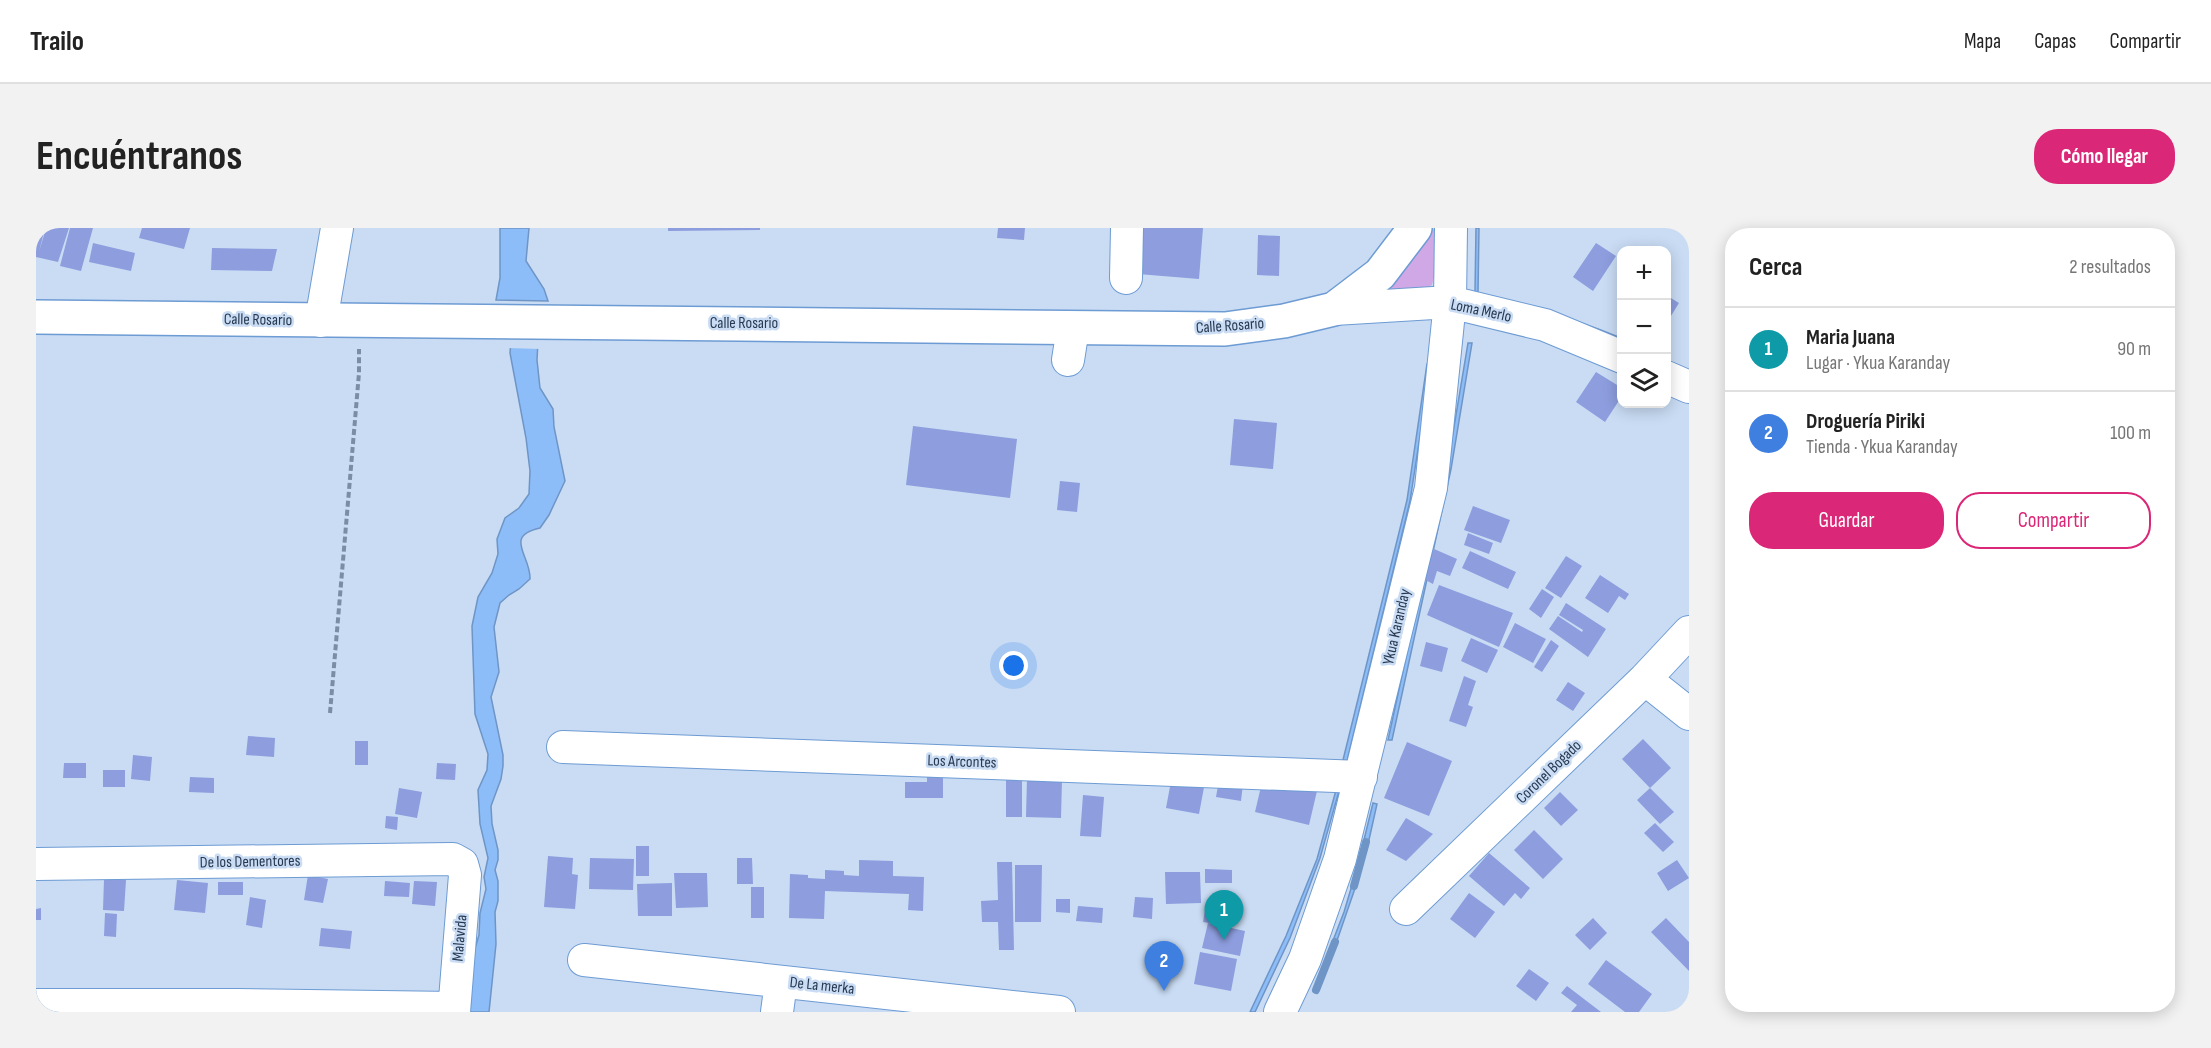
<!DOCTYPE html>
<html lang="es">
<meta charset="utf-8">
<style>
body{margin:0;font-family:"Sofia Sans Condensed",sans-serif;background:#f2f2f2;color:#222}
.controls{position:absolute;right:18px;top:18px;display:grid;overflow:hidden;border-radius:12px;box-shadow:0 3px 15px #0003}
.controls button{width:54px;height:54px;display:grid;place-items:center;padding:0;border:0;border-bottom:2px solid #e0e0e0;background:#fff;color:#222;font:30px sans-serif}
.you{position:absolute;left:978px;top:438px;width:21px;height:21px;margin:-15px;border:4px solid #fff;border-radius:50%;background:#1a73e8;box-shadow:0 0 0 9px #1a73e833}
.badge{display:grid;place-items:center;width:39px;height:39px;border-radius:50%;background:#db2777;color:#fff;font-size:20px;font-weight:700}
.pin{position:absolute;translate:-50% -50px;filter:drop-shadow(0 2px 3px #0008)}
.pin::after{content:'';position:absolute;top:32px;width:21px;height:18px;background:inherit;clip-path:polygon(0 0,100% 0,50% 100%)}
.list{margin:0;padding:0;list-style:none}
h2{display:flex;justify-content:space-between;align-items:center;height:78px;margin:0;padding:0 24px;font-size:26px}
h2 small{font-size:20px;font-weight:400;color:#767676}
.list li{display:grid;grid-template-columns:39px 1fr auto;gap:18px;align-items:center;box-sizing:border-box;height:84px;padding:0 24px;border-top:2px solid #e0e0e0}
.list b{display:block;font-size:22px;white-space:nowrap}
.list p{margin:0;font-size:20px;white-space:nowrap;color:#767676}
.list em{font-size:20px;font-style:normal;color:#767676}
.actions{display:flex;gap:12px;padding:18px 24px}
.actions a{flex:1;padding:14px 0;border:2px solid #db2777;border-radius:24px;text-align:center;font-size:21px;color:#db2777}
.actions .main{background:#db2777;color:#fff}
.icon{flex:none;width:33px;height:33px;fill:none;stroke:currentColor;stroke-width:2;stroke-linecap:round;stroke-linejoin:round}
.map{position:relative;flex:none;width:1653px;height:784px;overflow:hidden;border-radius:24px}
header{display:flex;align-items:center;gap:36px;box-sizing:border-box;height:84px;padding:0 30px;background:#fff;border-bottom:2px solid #e0e0e0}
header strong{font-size:28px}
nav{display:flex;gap:33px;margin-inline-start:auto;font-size:21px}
.intro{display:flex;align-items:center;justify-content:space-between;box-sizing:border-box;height:144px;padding:0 36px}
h1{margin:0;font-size:42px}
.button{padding:15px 27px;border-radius:24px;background:#db2777;color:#fff;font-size:21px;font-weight:700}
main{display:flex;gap:36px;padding:0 36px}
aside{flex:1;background:#fff;border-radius:24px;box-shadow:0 3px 15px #0003}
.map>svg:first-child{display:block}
.green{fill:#d0a8e5}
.water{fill:#8dbdf8;stroke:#6e95c6;stroke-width:1.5}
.pier{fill:#c9dcf4}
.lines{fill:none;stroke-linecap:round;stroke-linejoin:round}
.stream{stroke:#6e95c6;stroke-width:8}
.building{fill:#8d9dde}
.minor-casing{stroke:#6d9bd3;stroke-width:34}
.major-casing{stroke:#6d9bd3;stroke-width:36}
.path{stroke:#7a8da5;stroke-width:4;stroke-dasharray:6 3;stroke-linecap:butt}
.minor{stroke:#fff;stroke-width:32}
.major{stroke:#fff;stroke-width:33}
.labels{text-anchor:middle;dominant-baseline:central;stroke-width:5;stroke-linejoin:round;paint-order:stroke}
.street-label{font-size:16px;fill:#263951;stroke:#c9dcf4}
</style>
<header>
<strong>Trailo</strong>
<nav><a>Mapa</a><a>Capas</a><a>Compartir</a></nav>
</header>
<div class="intro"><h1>Encuéntranos</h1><a class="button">Cómo llegar</a></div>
<main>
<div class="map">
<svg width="1653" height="784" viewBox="0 0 1653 784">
<rect width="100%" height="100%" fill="#c9dcf4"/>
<path class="green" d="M1398 0H1400L1398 49 1396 57 1389 61 1349 63 1371 37Z"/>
<path class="water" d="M464 0H493L490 33 508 61 512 73 460 72 464 50Z
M1440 0H1443L1442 65C1491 77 1539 91 1585 110V114L1439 64Z
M475 112 502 113 501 132 504 160 517 181 518 199 529 253 513 287 504 300C467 308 495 328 494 351L483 361 473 367 464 375 458 399 463 444 455 469 467 527V538L465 551 455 578 456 596 462 622V632L459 642 462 653V673L459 684 460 716 453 784H434L435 734 443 707 444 685 450 661 448 649 452 630 444 596 442 562 451 542 452 526 439 486 436 398 442 369 456 345 462 326 461 311 469 290 483 280 493 266 494 243 490 210 474 125Z
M1432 115H1436L1415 241 1356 512H1352L1411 241Z
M1391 136H1395L1374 273 1311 533 1307 532 1371 272Z
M1302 555 1305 556 1284 630 1254 710 1219 784H1214L1250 708 1281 631Z
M1337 575 1341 576 1330 625 1325 624Z
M1319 647 1323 649 1297 724 1293 723 1308 684Z"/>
<path class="pier" d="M473 110H503L505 113 504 121 471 120Z"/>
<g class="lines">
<path class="stream" d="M1318 658 1330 614
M1280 762 1299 714"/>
</g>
<path class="building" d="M0 0H9L3 24 10 0H33L22 34 0 29Z
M34 0H57L45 43 24 38Z
M106 0H154L148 21 103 10Z
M632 0H724V2L632 3Z
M962 0H989L988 12 961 10Z
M1106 0H1167L1163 51 1102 46Z
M1222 7 1244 8 1243 48 1221 47Z
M57 15 99 25 95 43 53 34Z
M1560 15 1580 28 1557 63 1537 49Z
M176 20 241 21 236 43 175 42Z
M1630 67 1643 75 1630 96Z
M1560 144 1586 160V168L1569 194 1540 174Z
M1198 191 1241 195 1237 241 1194 237Z
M877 198 981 211 974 270 870 257Z
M1024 253 1044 255 1041 284 1021 282Z
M1437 278 1474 292 1465 315 1428 302Z
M1432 305 1457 315 1453 326 1428 317Z
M1389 317 1421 331 1414 348 1401 343 1397 356 1380 347Z
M1434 323 1480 344 1472 361 1426 340Z
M1530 328 1546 338 1525 370 1509 360Z
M1564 347 1593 366 1589 372 1583 368 1572 385 1549 370Z
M1403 357 1477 385 1463 419 1391 387Z
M1506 361 1518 369 1505 390 1493 381Z
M1530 375 1570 401 1552 429 1513 401 1522 388 1546 404 1547 402 1523 387Z
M1479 395 1510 411 1497 435 1467 419Z
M1435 410 1462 422 1451 445 1425 433Z
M1515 412 1523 418 1506 444 1498 439Z
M1390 414 1412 420 1406 444 1384 438Z
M1428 448 1440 453 1432 477 1437 479 1430 499 1413 493Z
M1532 454 1549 465 1537 483 1520 472Z
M212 508 239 510 238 529 210 527Z
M1607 511 1635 540 1614 560 1586 531Z
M319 513H332V537H319Z
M1371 514 1416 533 1393 588 1348 570Z
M97 527 116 529 114 553 95 551Z
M28 535H50V550H27Z
M401 535 420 536 419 552 400 551Z
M67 542H89V559H67Z
M891 545H907V570H869V554H891Z
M1136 548 1169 554 1163 586 1130 580Z
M154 549 178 550V565L153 564Z
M970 549H986V589H970Z
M991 550 1026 551 1025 590 990 589Z
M1227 550 1281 563 1273 597 1219 584Z
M1183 552 1207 556 1205 573 1180 569Z
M363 560 386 564 381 590 359 586Z
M1614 560 1638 584 1624 596 1601 572Z
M1524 564 1542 582 1525 598 1508 580Z
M1047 567 1068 569 1065 609 1044 608Z
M350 588 362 589 361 602 349 600Z
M1370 590 1397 606 1370 633 1350 622Z
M1619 595 1638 614 1627 624 1608 605Z
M1498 602 1527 631 1507 651 1478 622Z
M600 618H613V648H600Z
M1453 625 1494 660 1485 671 1479 665 1468 678 1433 648Z
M512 628 537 630 536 646 542 647 539 681 508 679Z
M554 630 598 631 597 662 553 661Z
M701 630H716L717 656H701Z
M823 632 857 633V648L888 649 887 683 872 682 873 666 789 663 788 691 753 690 754 646 772 647V650L789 651V642L808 643V647L823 648Z
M1641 632 1653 650 1632 663 1621 645Z
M961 634H976L978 722H963L962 694H946L945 673 962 672Z
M979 637H1006L1005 694H979Z
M1169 641 1196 642V655H1169Z
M1129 644H1164L1165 675 1130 676Z
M638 645H671L672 679 640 680Z
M272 647 292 651 287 675 268 672Z
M68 651 90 652 88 683 67 682Z
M141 652 172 655 169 685 138 682Z
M349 653 374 655 373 669 348 668Z
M378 653 401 654 399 678 376 676Z
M182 654H207V667H182Z
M636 655V688H602L601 656Z
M715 659H728V690H715Z
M1433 665 1459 684 1439 710 1414 691Z
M214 669 230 672 226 700 210 697Z
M1099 669 1117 670 1116 691 1097 689Z
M1020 671H1034V685L1020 684Z
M1170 676 1190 680 1187 697 1167 694Z
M1042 678 1067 680 1066 695 1040 693Z
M5 680V692H0V681Z
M69 685 81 686 80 709 68 708Z
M1557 690 1571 705 1554 722 1539 707Z
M1630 690 1653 714V743L1615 704Z
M1172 695 1209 703 1204 728 1166 720Z
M285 700 316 703 314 721 283 718Z
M1164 724 1201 731 1195 763 1158 756Z
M1570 732 1616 766 1603 784H1589L1552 756Z
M1493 741 1513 755 1500 773 1480 758Z
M1531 758 1565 784H1535L1541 777 1525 765Z"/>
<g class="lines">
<defs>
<path id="minor" d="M1090 50 1091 0
M1298 81 1414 74 1509 97 1586 129
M285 93 301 0
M1032 132 1037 100
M1630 149 1653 159
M1609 451 1653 486
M527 519 1325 549
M0 636 417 631 426 636 429 647 418 784
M1370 681 1609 451 1653 404
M548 732 1023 784
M0 777H201L418 780
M741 784 745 754
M1244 784 1269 731 1304 631 1395 260 1414 74 1415 0"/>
<path id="major" d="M0 89 1189 101 1248 93 1298 81 1344 46 1379 0"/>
</defs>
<use href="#minor" class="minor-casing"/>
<use href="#major" class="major-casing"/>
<path class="path" d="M294 485 323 145V121"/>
<use href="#minor" class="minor"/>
<use href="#major" class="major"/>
</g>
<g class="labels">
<g class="street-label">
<text transform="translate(1445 83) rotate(12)">Loma Merlo</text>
<text transform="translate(222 92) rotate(1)">Calle Rosario</text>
<text x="708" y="95">Calle Rosario</text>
<text transform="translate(1194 98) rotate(-4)">Calle Rosario</text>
<text transform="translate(1361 399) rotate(-77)">Ykua Karanday</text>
<text transform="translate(926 534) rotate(2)">Los Arcontes</text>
<text transform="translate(1513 544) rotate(-44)">Coronel Bogado</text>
<text transform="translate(214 634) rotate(-1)">De los Dementores</text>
<text transform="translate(424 710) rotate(-85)">Malavida</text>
<text transform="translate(786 758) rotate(6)">De La merka</text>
</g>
</g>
</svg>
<div class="controls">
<button>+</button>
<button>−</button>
<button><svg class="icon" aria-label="layers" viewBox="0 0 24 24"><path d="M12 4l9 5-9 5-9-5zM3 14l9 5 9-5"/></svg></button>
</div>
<div class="you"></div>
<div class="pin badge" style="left:1188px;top:712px;background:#0f9aa8">1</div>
<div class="pin badge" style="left:1128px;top:763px;background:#3f7fe0">2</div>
</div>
<aside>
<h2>Cerca<small>2 resultados</small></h2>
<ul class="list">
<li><span class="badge" style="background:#0f9aa8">1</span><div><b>Maria Juana</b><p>Lugar · Ykua Karanday</p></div><em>90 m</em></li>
<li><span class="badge" style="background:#3f7fe0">2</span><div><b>Droguería Piriki</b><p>Tienda · Ykua Karanday</p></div><em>100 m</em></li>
</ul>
<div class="actions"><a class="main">Guardar</a><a>Compartir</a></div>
</aside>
</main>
